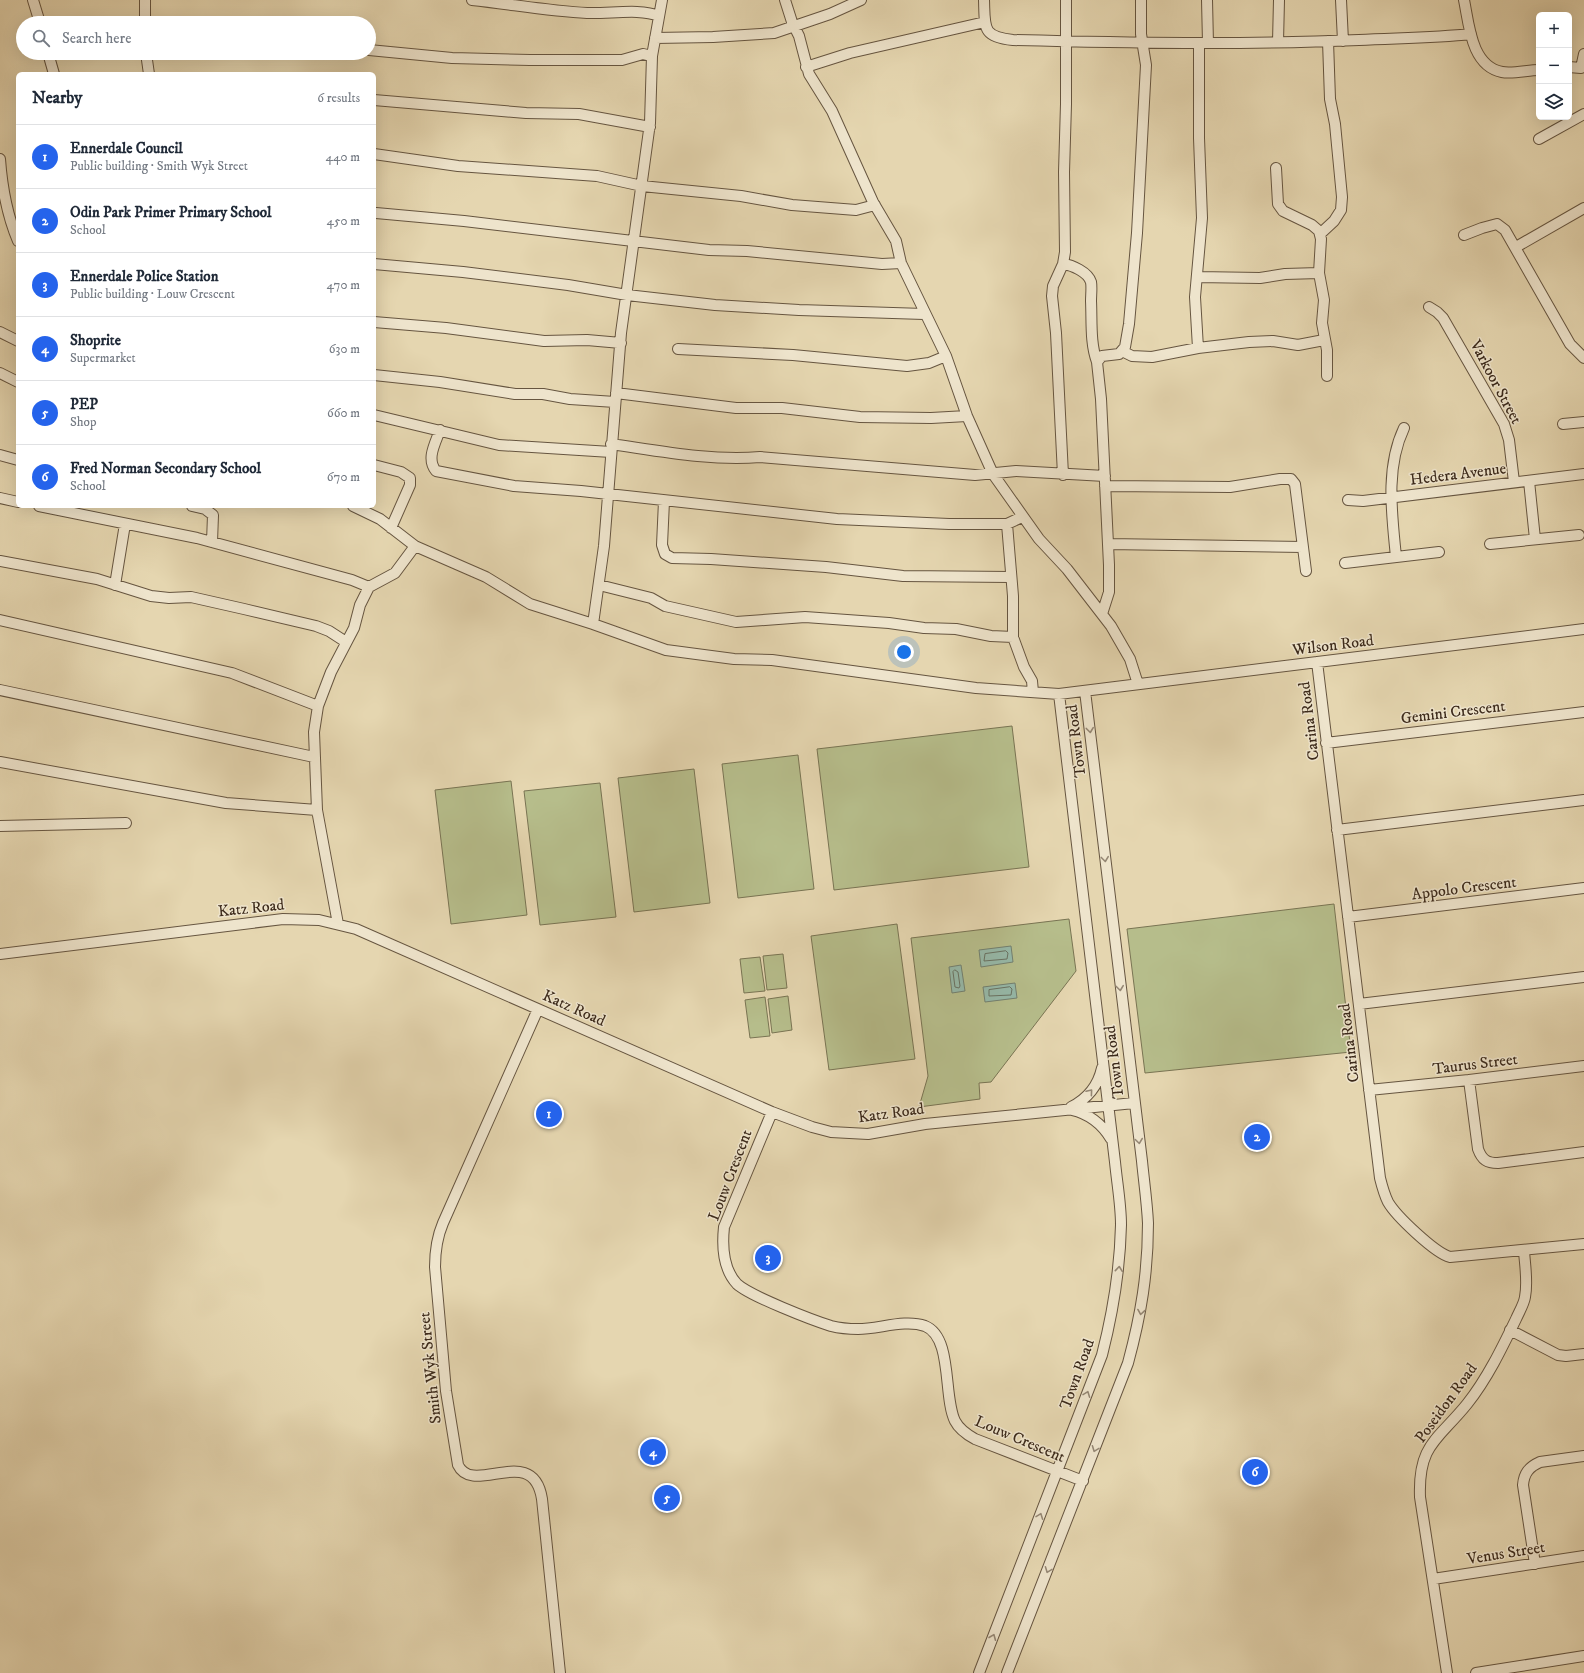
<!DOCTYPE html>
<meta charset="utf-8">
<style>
body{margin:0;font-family:"IM FELL DW Pica",serif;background:#f2f2f3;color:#1f2937}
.controls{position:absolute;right:12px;top:12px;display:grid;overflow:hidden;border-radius:6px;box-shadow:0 4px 16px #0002}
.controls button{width:36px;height:36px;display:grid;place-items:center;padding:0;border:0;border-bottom:1px solid #e0e1e3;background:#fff;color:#1f2937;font:20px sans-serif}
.you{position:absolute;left:904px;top:652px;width:14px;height:14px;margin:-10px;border:3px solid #fff;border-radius:50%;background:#1a73e8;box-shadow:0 0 0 6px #1a73e833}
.badge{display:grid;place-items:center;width:26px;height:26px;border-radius:50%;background:#2563eb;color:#fff;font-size:13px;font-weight:700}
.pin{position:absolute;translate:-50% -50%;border:2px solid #fff;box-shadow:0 1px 4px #0006}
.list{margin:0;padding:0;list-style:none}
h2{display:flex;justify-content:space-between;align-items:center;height:52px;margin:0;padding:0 16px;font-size:17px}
h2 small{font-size:13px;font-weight:400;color:#747a83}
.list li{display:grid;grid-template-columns:26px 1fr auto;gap:12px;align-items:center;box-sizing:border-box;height:64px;padding:0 16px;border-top:1px solid #e0e1e3}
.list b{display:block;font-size:15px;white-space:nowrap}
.list p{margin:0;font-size:13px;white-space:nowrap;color:#747a83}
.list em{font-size:13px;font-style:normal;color:#747a83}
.icon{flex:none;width:22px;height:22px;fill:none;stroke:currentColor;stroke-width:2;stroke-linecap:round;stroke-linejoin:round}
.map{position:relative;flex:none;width:1584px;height:1673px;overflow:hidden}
.search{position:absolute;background:#fff;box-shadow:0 4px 16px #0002;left:16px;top:16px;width:360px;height:44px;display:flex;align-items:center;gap:10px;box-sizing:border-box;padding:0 14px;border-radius:22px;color:#747a83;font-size:15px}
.panel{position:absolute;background:#fff;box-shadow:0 4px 16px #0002;left:16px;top:72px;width:360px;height:436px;border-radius:6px}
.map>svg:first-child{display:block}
.green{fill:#b6bd8b;stroke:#797453}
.water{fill:#96b9a9;stroke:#728070}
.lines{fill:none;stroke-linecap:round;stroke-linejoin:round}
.shore{stroke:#697262;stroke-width:1}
.minor-casing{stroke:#665540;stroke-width:12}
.minor{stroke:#eee4cc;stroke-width:10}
.oneway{stroke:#958774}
.labels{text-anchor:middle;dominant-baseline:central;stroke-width:3;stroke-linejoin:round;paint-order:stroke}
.street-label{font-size:16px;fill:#3c2a1b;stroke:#eee4cc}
</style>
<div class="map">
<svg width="1584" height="1673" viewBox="0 0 1584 1673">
<rect width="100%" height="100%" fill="#e5d6b0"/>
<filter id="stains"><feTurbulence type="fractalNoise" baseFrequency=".005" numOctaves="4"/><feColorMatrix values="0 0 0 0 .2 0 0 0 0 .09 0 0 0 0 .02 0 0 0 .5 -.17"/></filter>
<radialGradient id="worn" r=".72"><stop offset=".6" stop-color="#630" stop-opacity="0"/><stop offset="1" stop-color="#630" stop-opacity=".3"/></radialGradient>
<path class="green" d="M1012 726 1029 867 834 890 817 749Z
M798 755 814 889 738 898 722 764Z
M694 769 710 903 634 912 618 778Z
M511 781 527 915 451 924 435 790Z
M600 783 616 917 540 925 524 791Z
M1334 904 1351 1052 1145 1073 1127 929Z
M1069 919 1076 971 991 1082 979 1083 980 1099 919 1107 928 1076 911 938Z
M897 924 915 1059 829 1070 811 936Z
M783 954 787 988 767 990 763 956Z
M760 957 765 991 744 993 740 959Z
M788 996 792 1030 772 1033 768 999Z
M765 997 770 1036 750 1038 745 1000Z"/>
<path class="water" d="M1011 946 1013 962 981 967 979 950Z
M961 965 965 991 952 993 949 967Z
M1015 983 1017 998 985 1002 983 987Z"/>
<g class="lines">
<path class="shore" d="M1006 951 1008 953 1007 959 984 961 985 954Z
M955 970 958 972 960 986 959 988 955 987 953 972Z
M1010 987 1012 989 1011 995 989 996V990Z"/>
<defs>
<path id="minor" d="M33 0 40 23
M472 0C510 4 549 11 587 13 610 14 640 8 659 16
M785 0 792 22 799 36 809 74 832 111 873 202 896 241 901 263 946 356 967 416 993 474 1039 539 1067 569 1111 626 1130 659 1138 684
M984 0C985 28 982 37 1013 40 1128 43 1243 45 1359 40 1396 38 1433 38 1471 34
M1207 0 1208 43
M1341 0 1343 41
M1464 0C1469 24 1471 66 1502 72 1513 74 1528 70 1539 70
M145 23V0
M655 38 713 37 774 33 830 14 861 0
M1278 42 1279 0
M369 50 452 58 530 60H622L643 54 652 56
M48 53 54 74
M146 53 149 74
M806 67 850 53 985 22
M1569 67 1581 68
M1581 68 1584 54
M374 100 526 113 579 114 650 127
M1539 139 1584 114
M374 154 458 166 597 176 642 186 741 196 792 205 856 210 875 205
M0 159C2 187 7 215 18 241
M1276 168 1278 204 1283 211 1312 225 1319 231 1321 239 1319 273 1324 300 1322 323 1327 350V376
M376 213 464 221 709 250 747 251 882 264 901 263
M1320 234 1334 221 1341 210 1342 197 1335 124 1330 99 1328 41
M1464 235 1482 228 1497 224 1505 230 1570 344 1584 358
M1516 247 1584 208
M374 264 463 272 568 285 627 295 715 305 799 310 924 314
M1063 264C1072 265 1088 272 1091 282 1092 287 1091 295 1091 301 1092 321 1090 343 1097 362
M1197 277 1260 278 1285 274 1319 273
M1429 307 1437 312 1443 318 1504 424 1509 440 1514 482
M374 322 446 328 544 341 587 340 621 343
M0 332 18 341
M1198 348 1195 297 1202 218 1199 138V43
M678 349 793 355 907 366 929 363 946 356
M1122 351 1132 356 1152 357 1198 348 1249 342 1273 341 1298 345 1324 340
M0 373 18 382
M374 375 440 382 515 394H543L570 399 615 402
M616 393 736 408H782L860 417 931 418 967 416
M374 415 499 445 611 452
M1563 424 1584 422
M440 430C435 444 426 459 436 471L514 486 581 491 837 519 949 524H1007L1022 517
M611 444C660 451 710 461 760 457L975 475 1016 471 1105 476
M0 455 18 460
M374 465 401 472 410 478V485L391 528
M1063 475 1056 333 1052 296 1053 286 1063 264 1065 252 1064 172 1066 104V0
M1529 481 1535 539
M1105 486 1230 487 1280 479H1291L1295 484 1306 571
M0 498 18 502
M1348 500 1363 501 1584 474
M664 501 662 545 665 554 672 558 711 559 826 567 903 576 1010 577
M39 506 197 538 352 580 369 587
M192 506 205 509 213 515 212 542
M353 506 380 519 415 546 486 577 530 604 593 624 666 650 734 659 772 660 976 688 1059 694 1584 629
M1007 524 1013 596V637L1024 667 1032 681 1033 692
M1108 544 1303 547
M1490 544 1579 535
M1396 557C1392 515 1385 468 1404 428
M0 561 97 579 151 596 169 598 191 597 244 609 316 626 329 631 346 642
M1345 563 1439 552
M115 585 125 524
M599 585 651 598 665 606 736 622 805 617 889 623 924 628 956 629 991 636 1013 637
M1102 614 1109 592V565L1101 399 1097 362 1102 356 1119 354 1125 347 1129 324 1137 233 1146 65 1141 34V0
M0 620 232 673 318 706
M593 624 604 546 621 333 650 123 652 56 662 0
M1317 662 1380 1178C1382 1186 1384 1194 1388 1202 1396 1216 1435 1253 1450 1257L1584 1244
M0 690 314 757
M1326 743 1584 712
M0 762 226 803 317 810
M0 826 126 823
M1337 830 1584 800
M1348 917 1584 888
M338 924 317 810 314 732 318 706 331 672 354 628 360 605 369 587 395 573 415 546
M0 954 283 919 319 920 356 929 772 1112 812 1127 831 1132 868 1134 925 1124 1134 1103
M1359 1004 1584 977
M538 1009 443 1223C437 1237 435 1251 435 1267L446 1391 458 1465C473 1497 533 1442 542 1499L560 1673
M1469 1080 1478 1149C1482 1160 1487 1163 1498 1163L1584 1152
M1369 1090 1469 1080 1584 1066
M1071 1107C1087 1099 1098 1086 1102 1068
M1072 1110C1089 1114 1102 1124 1111 1139
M772 1112 724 1227C722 1246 723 1269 737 1284 750 1296 812 1320 831 1326 839 1328 850 1329 858 1329 879 1329 905 1319 925 1326 953 1337 943 1397 955 1421 959 1429 966 1434 975 1439L1083 1481
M1510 1330 1558 1355 1566 1356 1584 1354
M1535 1564 1523 1485C1524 1473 1529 1467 1540 1462L1584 1456
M1433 1579 1584 1556
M979 1673 1102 1355C1113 1312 1120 1270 1121 1225 1121 1204 1117 1183 1115 1162L1059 694
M1007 1673 1128 1363C1141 1315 1148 1273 1148 1223 1147 1202 1144 1182 1142 1161L1085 691
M1447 1673 1420 1497C1418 1444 1438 1440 1467 1404 1487 1379 1502 1348 1516 1319 1519 1312 1524 1304 1525 1297 1528 1282 1525 1266 1524 1251
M1476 1673 1584 1656"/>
</defs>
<use href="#minor" class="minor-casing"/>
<use href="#minor" class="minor"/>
</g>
<defs><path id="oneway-chevron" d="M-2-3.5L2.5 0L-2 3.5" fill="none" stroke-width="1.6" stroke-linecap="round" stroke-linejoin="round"/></defs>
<g class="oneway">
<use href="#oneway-chevron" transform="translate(1090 730) rotate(83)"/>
<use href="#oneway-chevron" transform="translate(1105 859) rotate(83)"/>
<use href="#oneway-chevron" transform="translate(1120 988) rotate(83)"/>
<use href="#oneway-chevron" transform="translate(1090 1092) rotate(-50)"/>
<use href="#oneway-chevron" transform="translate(1139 1141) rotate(82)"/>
<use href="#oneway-chevron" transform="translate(1119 1269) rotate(-84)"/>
<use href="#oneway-chevron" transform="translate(1141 1312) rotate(99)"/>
<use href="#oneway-chevron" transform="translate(1087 1394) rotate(-69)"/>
<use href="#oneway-chevron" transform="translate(1095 1449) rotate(111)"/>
<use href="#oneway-chevron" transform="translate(1040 1516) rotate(-69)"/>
<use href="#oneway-chevron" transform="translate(1048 1570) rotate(111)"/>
<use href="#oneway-chevron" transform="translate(993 1637) rotate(-68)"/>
</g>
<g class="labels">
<g class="street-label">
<text transform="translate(1496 382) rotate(62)">Varkoor Street</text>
<text transform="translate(1458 474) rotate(-7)">Hedera Avenue</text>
<text transform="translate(1333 645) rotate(-7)">Wilson Road</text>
<text transform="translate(1453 712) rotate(-7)">Gemini Crescent</text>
<text transform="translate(1309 721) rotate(-97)">Carina Road</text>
<text transform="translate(1076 741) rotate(-97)">Town Road</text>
<text transform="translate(1464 888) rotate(-7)">Appolo Crescent</text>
<text transform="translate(251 908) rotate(-6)">Katz Road</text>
<text transform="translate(574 1008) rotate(24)">Katz Road</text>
<text transform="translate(1349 1043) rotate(-97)">Carina Road</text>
<text transform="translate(1114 1062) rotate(-97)">Town Road</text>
<text transform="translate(1475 1064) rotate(-7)">Taurus Street</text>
<text transform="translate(891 1113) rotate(-8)">Katz Road</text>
<text transform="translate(730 1175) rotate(-69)">Louw Crescent</text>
<text transform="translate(430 1368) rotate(-96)">Smith Wyk Street</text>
<text transform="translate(1077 1374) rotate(-70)">Town Road</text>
<text transform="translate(1446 1403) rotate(-54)">Poseidon Road</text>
<text transform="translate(1020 1439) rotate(23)">Louw Crescent</text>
<text transform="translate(1506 1553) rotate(-9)">Venus Street</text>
</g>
</g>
<rect width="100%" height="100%" filter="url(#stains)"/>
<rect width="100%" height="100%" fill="url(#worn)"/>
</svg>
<div class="controls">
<button>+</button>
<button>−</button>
<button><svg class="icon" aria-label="layers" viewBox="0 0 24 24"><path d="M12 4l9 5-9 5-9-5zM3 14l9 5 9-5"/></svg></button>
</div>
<div class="you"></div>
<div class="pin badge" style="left:549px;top:1114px">1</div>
<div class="pin badge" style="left:1257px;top:1137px">2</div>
<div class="pin badge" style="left:768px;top:1258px">3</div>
<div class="pin badge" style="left:653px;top:1452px">4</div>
<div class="pin badge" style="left:667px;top:1498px">5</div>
<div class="pin badge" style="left:1255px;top:1472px">6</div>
<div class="search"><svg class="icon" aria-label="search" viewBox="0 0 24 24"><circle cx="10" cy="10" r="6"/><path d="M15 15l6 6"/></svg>Search here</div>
<section class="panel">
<h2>Nearby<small>6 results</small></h2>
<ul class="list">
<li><span class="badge">1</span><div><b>Ennerdale Council</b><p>Public building · Smith Wyk Street</p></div><em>440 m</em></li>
<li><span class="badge">2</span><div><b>Odin Park Primer Primary School</b><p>School</p></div><em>450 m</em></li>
<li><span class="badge">3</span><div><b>Ennerdale Police Station</b><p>Public building · Louw Crescent</p></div><em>470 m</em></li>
<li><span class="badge">4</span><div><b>Shoprite</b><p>Supermarket</p></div><em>630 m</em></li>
<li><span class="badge">5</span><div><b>PEP</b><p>Shop</p></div><em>660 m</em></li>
<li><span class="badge">6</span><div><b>Fred Norman Secondary School</b><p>School</p></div><em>670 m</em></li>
</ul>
</section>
</div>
